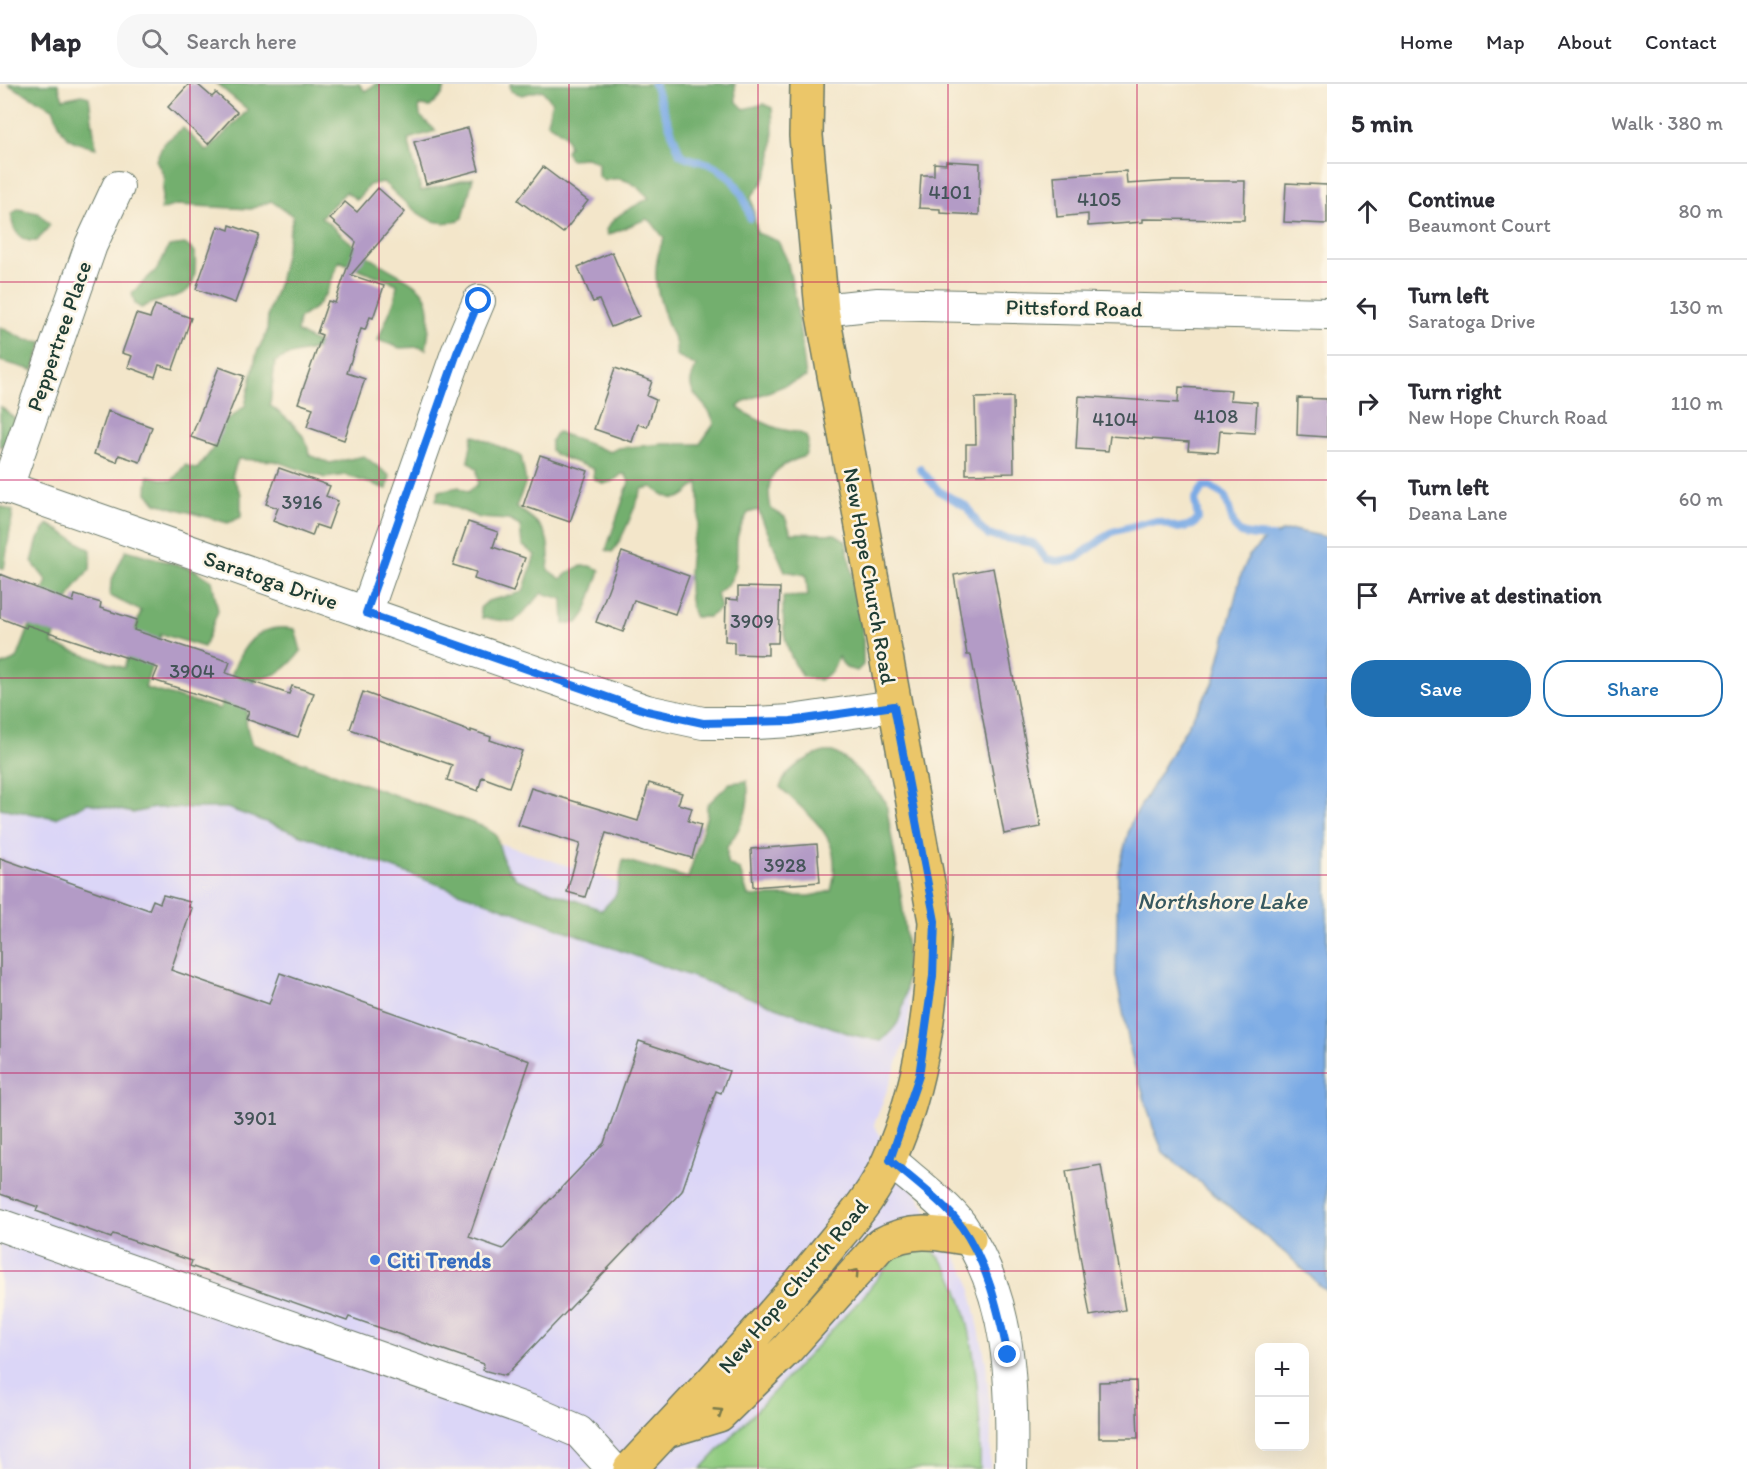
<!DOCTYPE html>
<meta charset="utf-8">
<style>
body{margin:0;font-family:Itim,sans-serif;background:#f7f7f7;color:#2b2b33}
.controls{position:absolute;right:18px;bottom:18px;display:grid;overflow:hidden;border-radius:12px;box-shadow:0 6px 24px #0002}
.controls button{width:54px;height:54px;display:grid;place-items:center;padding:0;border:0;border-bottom:2px solid #e1e1e2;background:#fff;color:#2b2b33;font:30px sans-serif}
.stop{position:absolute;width:18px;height:18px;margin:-14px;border:4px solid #1a73e8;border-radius:50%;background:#fff}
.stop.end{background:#1a73e8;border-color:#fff;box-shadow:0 2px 6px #0008}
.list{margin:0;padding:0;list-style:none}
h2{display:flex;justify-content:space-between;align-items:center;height:78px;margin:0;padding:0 24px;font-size:26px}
h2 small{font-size:20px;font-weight:400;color:#7c7c81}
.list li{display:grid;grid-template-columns:39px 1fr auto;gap:18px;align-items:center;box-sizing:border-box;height:96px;padding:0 24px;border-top:2px solid #e1e1e2}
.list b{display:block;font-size:22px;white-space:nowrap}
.list p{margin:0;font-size:20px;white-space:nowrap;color:#7c7c81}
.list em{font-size:20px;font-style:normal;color:#7c7c81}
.actions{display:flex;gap:12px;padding:18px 24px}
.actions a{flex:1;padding:14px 0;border:2px solid #1f6fb2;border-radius:24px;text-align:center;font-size:21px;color:#1f6fb2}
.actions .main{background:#1f6fb2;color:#fff}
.icon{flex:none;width:33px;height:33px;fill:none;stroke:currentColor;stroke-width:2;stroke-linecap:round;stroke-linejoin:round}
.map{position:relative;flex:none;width:1327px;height:1385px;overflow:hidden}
header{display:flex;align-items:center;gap:36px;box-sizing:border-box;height:84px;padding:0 30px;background:#fff;border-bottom:2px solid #e1e1e2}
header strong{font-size:28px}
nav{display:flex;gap:33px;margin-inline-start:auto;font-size:21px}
.search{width:420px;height:54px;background:#f7f7f7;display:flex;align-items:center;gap:15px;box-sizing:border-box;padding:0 21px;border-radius:24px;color:#7c7c81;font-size:22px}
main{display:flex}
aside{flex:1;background:#fff}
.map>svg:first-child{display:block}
.built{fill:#dbd6f7}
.green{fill:#8fcb80;stroke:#57845a;stroke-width:1.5}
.forest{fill:#73af6e;stroke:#497651;stroke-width:1.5}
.water{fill:#7aaae5;stroke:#4c748c;stroke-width:1.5}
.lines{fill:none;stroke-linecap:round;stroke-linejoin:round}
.stream{stroke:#7aaae5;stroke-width:8}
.building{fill:#b39bc6}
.minor-casing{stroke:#697868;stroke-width:34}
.major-casing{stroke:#697868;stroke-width:36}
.minor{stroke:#fff;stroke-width:32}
.major{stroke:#ebc669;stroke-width:33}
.oneway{stroke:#7b7b4c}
.route{stroke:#1a73e8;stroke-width:8}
.grid{fill:none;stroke:#c2185b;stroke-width:1.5;stroke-opacity:0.55}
.shop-dot{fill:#3f7fe0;stroke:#fcf5e5;stroke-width:2}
.labels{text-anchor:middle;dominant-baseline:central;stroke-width:5;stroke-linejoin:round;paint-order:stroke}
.number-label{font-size:20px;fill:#445458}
.street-label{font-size:22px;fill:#1f3d34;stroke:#fcf5e5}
.shop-label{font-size:22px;font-weight:bold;fill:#366cbe;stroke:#fcf5e5;text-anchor:start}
.water-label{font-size:24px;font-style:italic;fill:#365860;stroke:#fcf5e5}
</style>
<header>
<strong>Map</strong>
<div class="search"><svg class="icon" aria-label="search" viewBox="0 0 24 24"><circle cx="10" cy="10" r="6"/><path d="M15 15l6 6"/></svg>Search here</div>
<nav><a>Home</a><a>Map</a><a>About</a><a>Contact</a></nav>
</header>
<main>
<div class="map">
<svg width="1327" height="1385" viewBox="0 0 1327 1385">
<rect width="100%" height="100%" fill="#fcf5e5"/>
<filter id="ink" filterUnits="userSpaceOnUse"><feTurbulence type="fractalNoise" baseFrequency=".0167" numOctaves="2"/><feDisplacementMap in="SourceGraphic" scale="12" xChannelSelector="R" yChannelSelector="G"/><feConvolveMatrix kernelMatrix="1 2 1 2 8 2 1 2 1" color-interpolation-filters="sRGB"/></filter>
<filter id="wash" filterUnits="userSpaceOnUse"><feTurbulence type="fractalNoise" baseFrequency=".008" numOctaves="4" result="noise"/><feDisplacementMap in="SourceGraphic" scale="24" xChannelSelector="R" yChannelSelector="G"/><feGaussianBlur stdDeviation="1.35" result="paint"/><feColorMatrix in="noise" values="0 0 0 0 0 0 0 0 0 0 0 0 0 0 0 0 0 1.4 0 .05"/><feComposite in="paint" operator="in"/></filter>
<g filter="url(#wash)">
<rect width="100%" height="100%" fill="#f3e6ca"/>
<path class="built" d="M0 595 906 893 910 924 906 955 874 1041 968 1193 986 1278 991 1342 990 1385H0Z"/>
<path class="green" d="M927 1163C977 1193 981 1332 980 1385H701L862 1214 894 1173 910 1164Z"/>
<path class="forest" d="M7 0H58L63 15 82 11 89 13 96 64C64 56 64 54 53 24Z
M217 0H359L365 7 376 0H446L442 11 430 23 419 22 420 32 436 47 408 55 421 107 473 94 463 134C430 151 406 118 383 98L369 101 357 116 346 108 321 133C337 146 352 161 368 172 416 205 439 196 426 265L419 263 400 264 378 256 395 215 397 200 339 177 327 208 317 222 299 235 297 248 323 262C305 271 293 266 275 278L270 321C287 336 307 346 309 371L330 379 364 372 390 392 387 405 345 391 325 394 275 377 238 375 232 392 241 410V433L228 439 156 419 147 409 148 392 172 397 185 381 197 385 212 366 220 342 245 322 257 268 267 248 268 230 280 195 293 132 271 117 251 125 176 121 161 126 164 92 156 76 163 60 183 44 207 67 248 26Z
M510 0H735L736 17 744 25 764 20 772 24C774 57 776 89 751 112L757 149 778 157 787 176 796 217 806 293 745 317 738 323C742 329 772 343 780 345 798 350 815 345 805 372 774 383 764 391 771 425L785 433 791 449 835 450 846 457 863 548V581L857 587 846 584 838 573 832 587 820 596 803 593C783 565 783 547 783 513L808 512 806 491 785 487 758 426 748 429C744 437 738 446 737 455 736 469 739 484 730 497 727 502 721 506 717 510L721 524 709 533H695C686 518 689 477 692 460 693 453 697 448 698 442 701 429 699 412 698 399 679 417 675 421 652 403L642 405C636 419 622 459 612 468L606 466 629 398 626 391 622 390 613 397 604 400 593 394 594 385 556 371 551 366V357L557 348 610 368 618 364 663 360H700L714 340C712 322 688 312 691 297 692 292 694 287 696 282L676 271C678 258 672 252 668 240 656 208 650 185 664 154L651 137 646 135 608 151 606 146C615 129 635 123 649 114 637 100 622 90 604 97L598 92V78L586 74 570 75 566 67 569 62 565 51 547 38 552 18 542 6 522 11 511 7Z
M18 125 38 129 50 141 37 157C20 159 11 145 12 130Z
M185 160 195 168C199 223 176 205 141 224L135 220 132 209 158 184 169 162Z
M0 243 26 256 43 258 33 286 0 277Z
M0 322 15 335 6 360 0 363Z
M473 351 521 372 526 398 516 423C545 442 552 451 548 486L561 495C572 484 586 476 600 487L585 530 578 539 564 540 563 515 542 509 514 538 482 534 480 524 488 517 523 508 535 471 522 461 520 442 509 436 480 434 436 416 439 407 459 403 468 408 478 400 477 385 468 377Z
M0 422 13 427 4 485 0 484Z
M48 440 91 466 90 485 75 503 63 526 52 560 124 584 141 527 110 512 111 498 126 466 195 486 212 497 218 527 204 563 161 550 145 604 220 625C234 586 242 535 295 545L301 567C288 584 277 593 256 595 247 622 241 632 252 660L484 743 496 751 504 779 516 795 602 826 616 811 623 776 688 794 707 731V721L730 699 747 697C751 724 743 741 727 763V779L740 786 748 812H810L831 807C845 753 814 737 780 703 783 698 785 691 790 687 799 679 823 663 835 669 852 678 874 703 886 718 894 777 920 882 899 936 896 944 887 951 881 957L853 951 227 724H154L133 729 88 719 56 734 0 724V582L17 575 47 497 32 478 38 455Z"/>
<path class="water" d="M1293 446 1327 453V1208L1290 1173 1163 1068 1153 1043 1131 969 1116 892 1118 788 1131 738 1214 597 1241 491 1249 472 1262 458 1282 448Z"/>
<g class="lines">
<path class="stream" d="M654 0 680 70C691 77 701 76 712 81 733 90 746 113 750 134
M920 385 939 407 967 423 979 442 988 451 1033 459 1047 475 1057 477 1076 474 1112 448 1148 438H1159L1178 444 1193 441 1198 435 1195 416 1203 403H1211L1225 412C1238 449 1228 451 1272 453V462"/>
</g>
<g id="blocks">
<path class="building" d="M189 0H197L212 13 216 9 237 28 208 60 168 23Z
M468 44 479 86 426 100 414 58Z
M946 77 980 79 979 131 940 129V125L919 124 921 91H934V79L946 80Z
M543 83 588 117 563 149 518 116Z
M1126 87 1127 100 1173 97H1245L1244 136 1143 135V138L1088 142V130L1057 133 1054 92Z
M1286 99 1327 101V140L1284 138Z
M378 104 405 128 351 191 384 202 373 234 370 233 365 246 361 245 347 289 365 295 344 356 307 343 313 324 298 319 322 251 317 249 328 217 335 219 356 158 330 135 345 118 357 128Z
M230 141 259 151 235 219 196 205 218 142 229 146Z
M612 168 639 232 611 243 599 216 593 218 578 183Z
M155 221 191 234 173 285 159 281 155 293 128 283 132 272 122 269 136 230 150 234Z
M219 283 244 292 216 362 191 353Z
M615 284 652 297 647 312 656 316 647 343 638 340 632 358 594 345Z
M1179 303 1231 306 1230 316 1257 318 1255 349 1220 347 1218 368 1188 366 1189 358 1110 352 1108 367 1076 365 1079 312 1178 319Z
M1013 313 1014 389 966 390V360H976L975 314Z
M1298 314 1327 315V353L1297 351Z
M108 327 152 343 140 378 119 371 117 378 94 370Z
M540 371 588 387 570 438 523 422Z
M279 384 330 402 326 412 338 417 328 445 316 441 312 452 273 437 278 424 266 420Z
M468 438 498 448 493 463 525 474 513 508 474 495 476 488 453 481Z
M622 468 689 492 675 530 634 516 623 548 596 538Z
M993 484 1041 743 1004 750 971 571H967L954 491Z
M0 490 73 518 75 511 101 519 100 524 137 536 134 546 230 578 226 589 289 610 292 602 314 609 298 653 246 635 249 627 153 596 158 584 27 541 26 544 0 534Z
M738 503 780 504 778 559H768V571L734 570V558L725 557 726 515 738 516Z
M363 608 471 648V646L491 653 490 656 522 667 509 703 482 693 478 707 447 696 452 681 350 645Z
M649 699 682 709 678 720 692 724 688 737 701 741 692 774 606 749 585 813 567 808 580 760 518 741 531 704 638 737Z
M817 760 820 798 753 803 751 765Z
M0 774 149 826 153 816 160 819 163 811 190 818 189 823 192 824 171 886 269 920 280 889 530 977 469 1153 503 1165 604 1059 639 957 729 987 721 1009 716 1007 682 1107 505 1292 483 1286 484 1280 349 1233 347 1237 190 1182 192 1177 113 1150 111 1154 36 1127 38 1123 0 1110Z
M1101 1081 1125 1226 1090 1232 1066 1087Z
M1136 1297 1138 1354H1099V1298Z"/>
</g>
</g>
<g filter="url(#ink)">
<use href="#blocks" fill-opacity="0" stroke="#697868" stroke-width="1.5"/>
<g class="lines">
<defs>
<path id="minor" d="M822 226 878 220 1327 230
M0 401 647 627 703 639H756L791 637 894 622
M7 403 91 161 118 103
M366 529 457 269 479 217
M890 1076C910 1094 946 1120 961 1141 1011 1212 1013 1302 1011 1385
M0 1141 533 1328 579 1348 613 1385"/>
<path id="major" d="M666 1347 719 1331 788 1264 880 1161C910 1144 935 1148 969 1155
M630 1385C698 1312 768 1240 830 1162 852 1135 875 1109 889 1076 923 1000 932 919 935 837L822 226 806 52 807 0"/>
</defs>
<use href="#minor" class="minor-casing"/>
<use href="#major" class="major-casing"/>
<use href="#minor" class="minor"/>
<use href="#major" class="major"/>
</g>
<defs><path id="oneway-chevron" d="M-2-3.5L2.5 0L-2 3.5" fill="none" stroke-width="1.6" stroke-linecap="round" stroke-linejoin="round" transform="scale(1.5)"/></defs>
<g class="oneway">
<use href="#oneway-chevron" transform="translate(855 1189) rotate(-48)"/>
<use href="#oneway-chevron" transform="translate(719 1328) rotate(-33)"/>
</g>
</g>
<g class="lines" filter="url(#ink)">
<path class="route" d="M479 217 457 269 366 529 647 627 703 639 791 637 894 622 935 837 933 892 919 992 890 1076C910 1094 947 1121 961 1142 988 1180 998 1226 1008 1271"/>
</g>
<path class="grid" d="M190 0V1385M379 0V1385M569 0V1385M758 0V1385M948 0V1385M1137 0V1385M0 198H1327M0 396H1327M0 594H1327M0 791H1327M0 989H1327M0 1187H1327"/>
<circle class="shop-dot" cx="375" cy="1176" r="6"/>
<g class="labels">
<g class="number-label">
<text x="950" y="108">4101</text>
<text x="1099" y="115">4105</text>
<text x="1216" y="332">4108</text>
<text x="1115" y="335">4104</text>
<text x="302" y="418">3916</text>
<text x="752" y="537">3909</text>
<text x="192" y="587">3904</text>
<text x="785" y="781">3928</text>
<text x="255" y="1034">3901</text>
</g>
<g class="street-label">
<text transform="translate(1074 224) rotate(1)">Pittsford Road</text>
<text transform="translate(59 252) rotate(-71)">Peppertree Place</text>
<text transform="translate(870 492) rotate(80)">New Hope Church Road</text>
<text transform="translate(271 496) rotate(19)">Saratoga Drive</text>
<text transform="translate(793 1202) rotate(-50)">New Hope Church Road</text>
</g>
<g class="shop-label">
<text x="387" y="1176">Citi Trends</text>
</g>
<g class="water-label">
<text x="1222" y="816">Northshore Lake</text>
</g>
</g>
</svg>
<div class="controls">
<button>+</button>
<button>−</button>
</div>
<div class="stop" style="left:479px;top:217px"></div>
<div class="stop end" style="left:1008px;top:1271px"></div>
</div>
<aside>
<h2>5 min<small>Walk · 380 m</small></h2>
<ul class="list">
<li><svg class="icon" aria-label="ahead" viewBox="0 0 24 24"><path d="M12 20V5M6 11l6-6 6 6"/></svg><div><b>Continue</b><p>Beaumont Court</p></div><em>80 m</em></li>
<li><svg class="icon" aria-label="left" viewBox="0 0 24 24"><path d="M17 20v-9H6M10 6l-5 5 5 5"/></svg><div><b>Turn left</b><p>Saratoga Drive</p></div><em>130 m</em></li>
<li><svg class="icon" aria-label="right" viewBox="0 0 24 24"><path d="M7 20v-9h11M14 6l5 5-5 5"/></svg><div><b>Turn right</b><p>New Hope Church Road</p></div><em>110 m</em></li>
<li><svg class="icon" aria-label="left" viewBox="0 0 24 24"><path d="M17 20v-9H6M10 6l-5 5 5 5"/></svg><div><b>Turn left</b><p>Deana Lane</p></div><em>60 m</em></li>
<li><svg class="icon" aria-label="arrive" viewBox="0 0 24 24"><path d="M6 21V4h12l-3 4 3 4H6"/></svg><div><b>Arrive at destination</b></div></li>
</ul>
<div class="actions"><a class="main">Save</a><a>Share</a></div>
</aside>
</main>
